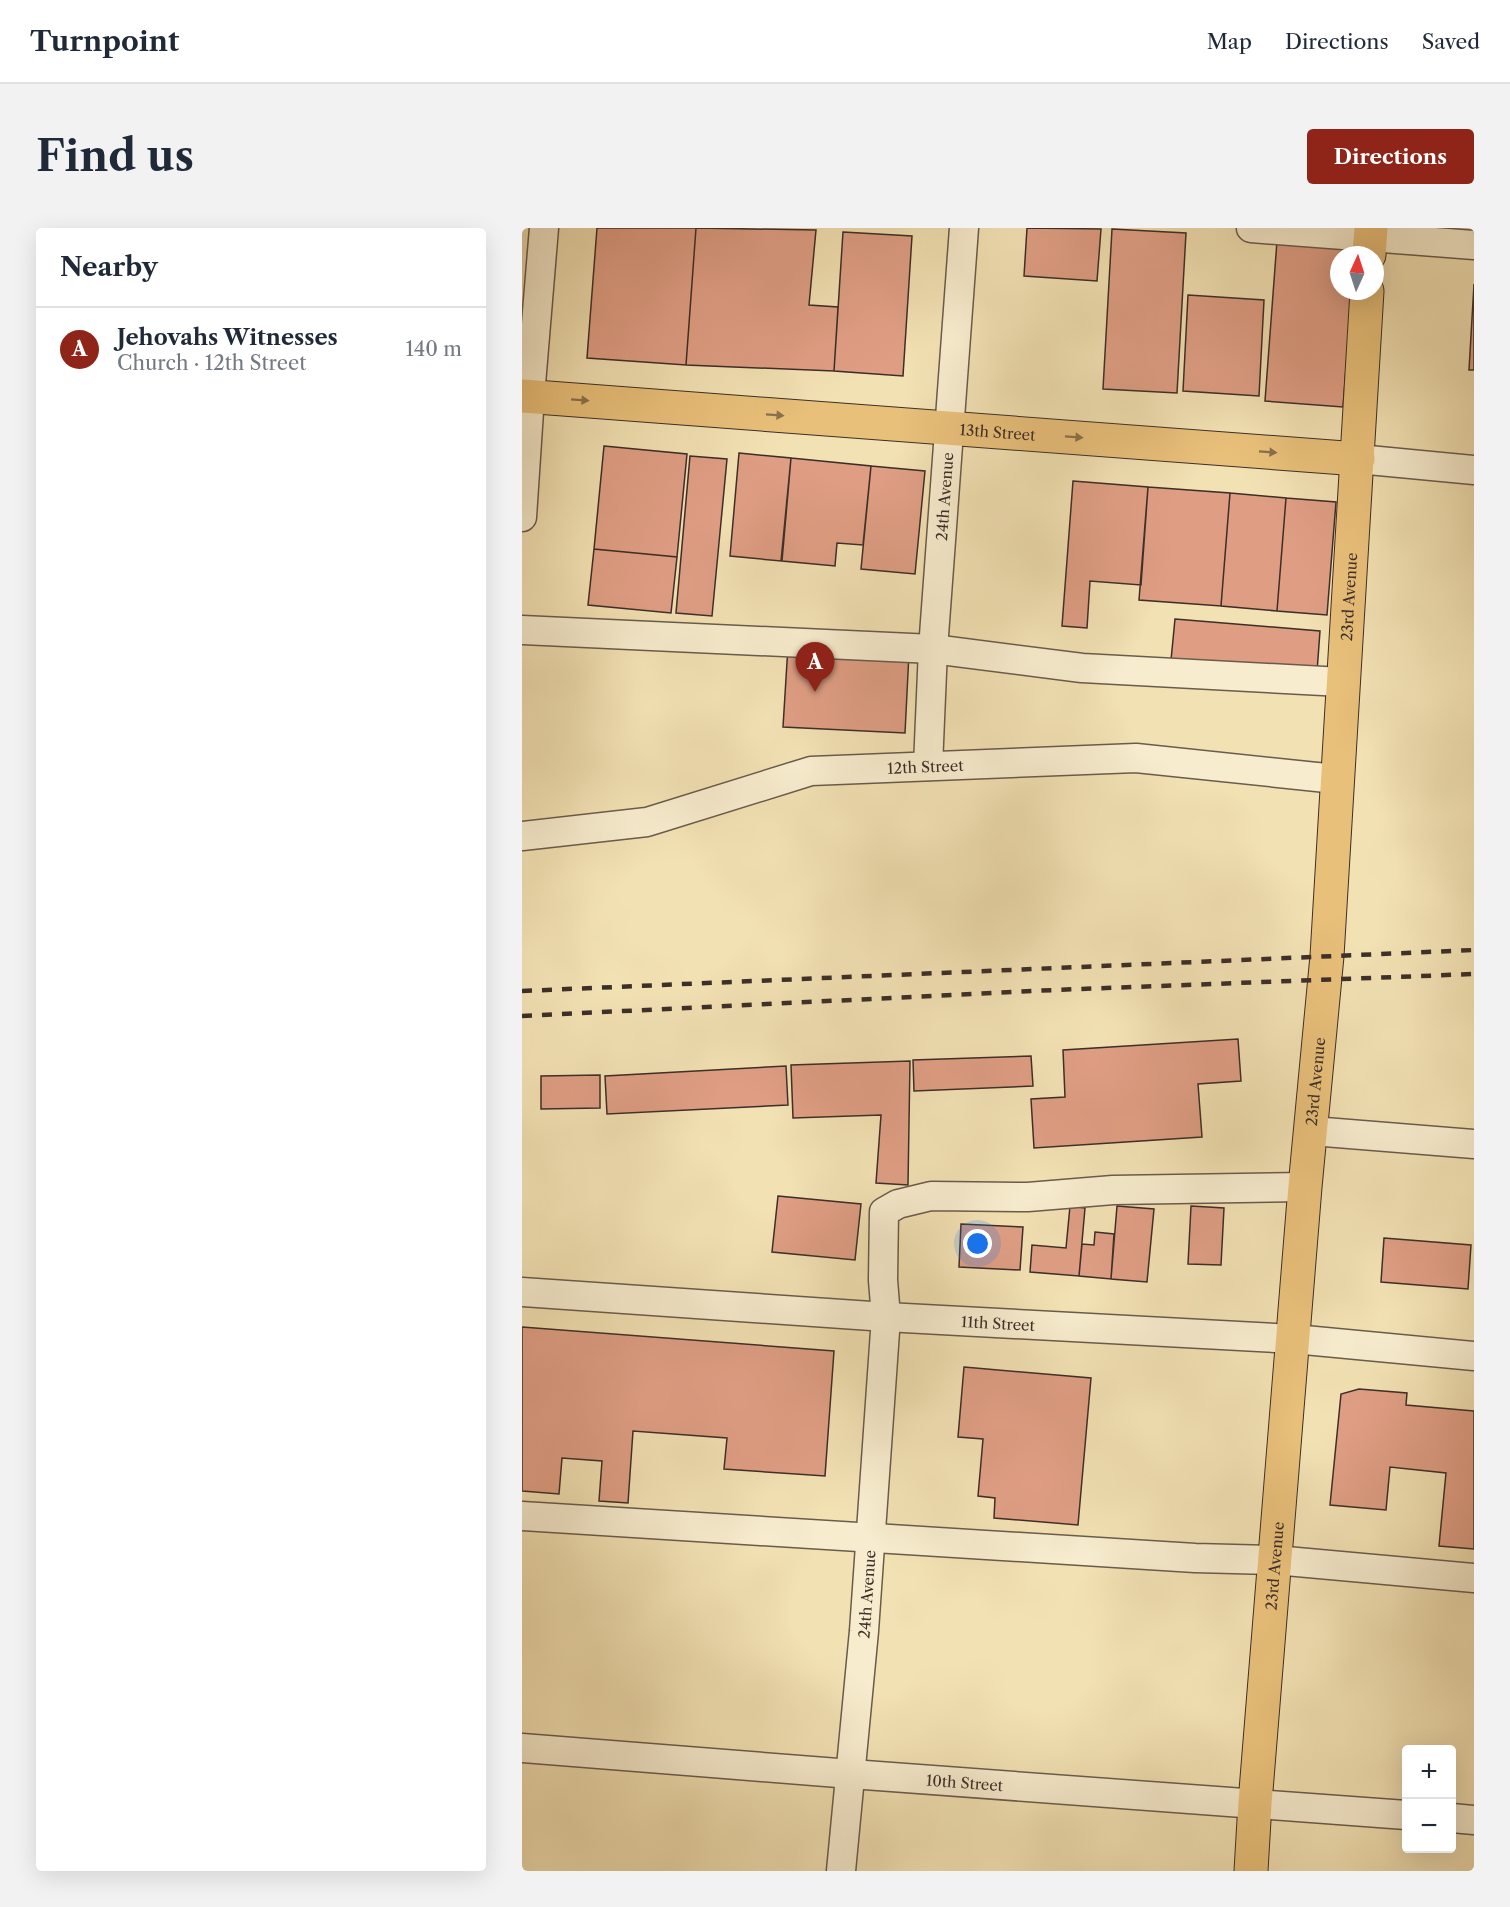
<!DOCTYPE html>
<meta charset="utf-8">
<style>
body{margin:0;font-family:"Libre Caslon Text",serif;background:#f2f2f3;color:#1f2937}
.controls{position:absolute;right:18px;bottom:18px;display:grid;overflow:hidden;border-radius:6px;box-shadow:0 6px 24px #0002}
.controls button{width:54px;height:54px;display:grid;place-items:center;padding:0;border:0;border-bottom:2px solid #e0e1e3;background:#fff;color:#1f2937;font:30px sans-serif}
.compass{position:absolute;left:808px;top:18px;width:54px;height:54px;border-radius:50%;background:#fff;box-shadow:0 6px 24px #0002;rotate:3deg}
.you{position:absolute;left:456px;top:1016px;width:21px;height:21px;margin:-15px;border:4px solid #fff;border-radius:50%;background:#1a73e8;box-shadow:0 0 0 9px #1a73e833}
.badge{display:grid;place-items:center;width:39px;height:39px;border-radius:50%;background:#8f2418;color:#fff;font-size:20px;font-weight:700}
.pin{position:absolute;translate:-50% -50px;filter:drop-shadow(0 2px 3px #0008)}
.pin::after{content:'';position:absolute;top:32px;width:21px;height:18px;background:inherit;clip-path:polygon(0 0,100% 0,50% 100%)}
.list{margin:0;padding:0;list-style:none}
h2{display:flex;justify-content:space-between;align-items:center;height:78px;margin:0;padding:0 24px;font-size:26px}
h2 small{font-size:20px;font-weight:400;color:#747a83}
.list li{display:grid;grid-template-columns:39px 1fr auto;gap:18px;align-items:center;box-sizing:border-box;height:84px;padding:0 24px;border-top:2px solid #e0e1e3}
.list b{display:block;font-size:22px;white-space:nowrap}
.list p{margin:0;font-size:20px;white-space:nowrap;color:#747a83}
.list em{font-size:20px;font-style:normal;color:#747a83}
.map{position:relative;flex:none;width:952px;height:1643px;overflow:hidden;border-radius:6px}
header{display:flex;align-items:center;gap:36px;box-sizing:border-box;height:84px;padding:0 30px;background:#fff;border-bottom:2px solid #e0e1e3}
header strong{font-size:28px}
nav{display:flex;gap:33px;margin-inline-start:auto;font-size:21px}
.intro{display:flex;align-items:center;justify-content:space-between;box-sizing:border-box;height:144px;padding:0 36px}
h1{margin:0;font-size:42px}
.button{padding:15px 27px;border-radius:6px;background:#8f2418;color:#fff;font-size:21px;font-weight:700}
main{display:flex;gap:36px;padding:0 36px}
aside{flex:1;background:#fff;border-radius:6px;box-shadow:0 6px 24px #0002}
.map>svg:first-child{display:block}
.building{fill:#df9e84;stroke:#3c2e29;stroke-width:1.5}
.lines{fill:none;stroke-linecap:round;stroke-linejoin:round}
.minor-casing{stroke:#6a5b4c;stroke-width:31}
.major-casing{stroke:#3c2e29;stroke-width:35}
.minor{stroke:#f7ecce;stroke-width:28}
.major{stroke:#e9c07a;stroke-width:33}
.rail{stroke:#3c2e29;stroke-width:4.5;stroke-dasharray:10 10;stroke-linecap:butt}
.oneway{fill:#8a704d}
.labels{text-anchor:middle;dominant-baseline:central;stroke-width:5;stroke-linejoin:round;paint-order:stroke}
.street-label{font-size:15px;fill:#3c2e29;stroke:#f7ecce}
</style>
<header>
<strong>Turnpoint</strong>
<nav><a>Map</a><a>Directions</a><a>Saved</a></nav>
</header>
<div class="intro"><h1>Find us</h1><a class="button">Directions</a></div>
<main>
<aside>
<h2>Nearby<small></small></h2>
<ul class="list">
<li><span class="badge">A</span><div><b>Jehovahs Witnesses</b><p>Church · 12th Street</p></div><em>140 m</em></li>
</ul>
</aside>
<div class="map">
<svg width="952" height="1643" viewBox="0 0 952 1643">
<rect width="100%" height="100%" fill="#f2e1b3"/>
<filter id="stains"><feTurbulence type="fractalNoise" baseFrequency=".00333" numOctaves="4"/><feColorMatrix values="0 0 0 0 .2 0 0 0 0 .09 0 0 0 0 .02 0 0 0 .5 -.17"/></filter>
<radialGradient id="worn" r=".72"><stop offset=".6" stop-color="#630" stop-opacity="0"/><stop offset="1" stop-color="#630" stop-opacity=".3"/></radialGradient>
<path class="building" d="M75 0H174L164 137 65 130Z
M174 0 294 2 287 77 316 79 312 143 164 137Z
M505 0 579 1 575 53 502 48Z
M590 1 664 5 655 165 581 161Z
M321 4 390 8 381 148 312 143Z
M755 13 833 19 832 27H817V63H830L821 179 743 173Z
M952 56V142H947Z
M666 67 742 72 737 168 661 163Z
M82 218 165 226 155 329 72 321Z
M217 225 269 230 259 333 208 328Z
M168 228 205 231 190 388 154 385Z
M269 230 349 238 341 317 315 315 313 338 260 333Z
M349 238 403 243 393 346 339 341Z
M551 253 626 259 619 357 568 353 565 400 540 398Z
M626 259 708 265 699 378 617 372Z
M708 265 764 270 755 383 699 378Z
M764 270 814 274 805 387 755 383Z
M72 321 155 329 149 385 66 377Z
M653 391 798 403 795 444 649 432Z
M266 418 387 425 383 505 261 499Z
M716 811 719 853 676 856 680 909 512 920 509 871 543 869 541 822Z
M509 828 511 858 392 863 391 832Z
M388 833 386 957 354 955 359 887 271 890 269 837Z
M264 838 266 877 85 886 83 848Z
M78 847V880L19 881V848Z
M256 968 339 976 333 1032 250 1024Z
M548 978 563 980 557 1048 508 1044 510 1017 544 1020Z
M595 978 632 981 625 1054 589 1051Z
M669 978 702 980 699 1037 666 1036Z
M439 996 501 999 498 1042 437 1039Z
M573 1004 592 1006 589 1051 557 1048 560 1016 572 1017Z
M862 1010 949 1017 946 1061 859 1054Z
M0 1099 312 1123 303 1248 202 1241 205 1210 111 1203 106 1275 77 1273 80 1233 40 1230 37 1266 0 1263Z
M442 1139 569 1150 556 1297 472 1290 473 1270 456 1268 461 1211 436 1209Z
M837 1161 885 1165 884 1177 952 1183V1321L917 1318 924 1245 868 1239 864 1282 808 1277 819 1166Z"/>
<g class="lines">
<defs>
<g id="minor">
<path d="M729 0 952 17"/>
<path d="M836 231 952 242"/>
<path d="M0 289 8 168 22 0"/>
<path d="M0 402 411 421 560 440 820 454"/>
<path id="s1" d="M406 538 411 421 442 0"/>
<path id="s2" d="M0 608 125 594 289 543 614 530 814 551"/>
<path d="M790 903 952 916"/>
<path id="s3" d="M0 1064 364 1089 772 1111 952 1128"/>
<path d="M0 1288 673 1330 753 1332 952 1350"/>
<path id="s4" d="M0 1520 329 1546 884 1587"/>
<path d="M930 1590 952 1592"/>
<path id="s5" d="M319 1643 342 1403 364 1089 361 1052 362 984 376 976 409 968 506 969 591 962 783 959"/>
</g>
<g id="major">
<path d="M847 27 849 0"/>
<path id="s6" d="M0 168 836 231"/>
<path id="s7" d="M729 1643 733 1575 783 959 805 728 845 63"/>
</g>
</defs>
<use href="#minor" class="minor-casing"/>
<use href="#major" class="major-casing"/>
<use href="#minor" class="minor"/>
<use href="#major" class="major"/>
<path class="rail" d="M0 763 952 722
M0 788 532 762 952 746"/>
</g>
<defs><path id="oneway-solid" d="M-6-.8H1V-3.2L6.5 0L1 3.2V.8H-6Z" transform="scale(1.5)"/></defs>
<g class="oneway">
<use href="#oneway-solid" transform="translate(58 172) rotate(4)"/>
<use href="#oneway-solid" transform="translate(253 187) rotate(4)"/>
<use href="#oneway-solid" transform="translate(552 209) rotate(4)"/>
<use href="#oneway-solid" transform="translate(746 224) rotate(4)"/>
</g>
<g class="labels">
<g class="street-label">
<text stroke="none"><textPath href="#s6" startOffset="477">13th Street</textPath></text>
<text stroke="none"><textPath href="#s1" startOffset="270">24th Avenue</textPath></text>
<text stroke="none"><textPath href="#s7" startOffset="1278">23rd Avenue</textPath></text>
<text stroke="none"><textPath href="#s2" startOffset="412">12th Street</textPath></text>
<text stroke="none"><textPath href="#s7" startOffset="792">23rd Avenue</textPath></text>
<text stroke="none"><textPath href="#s3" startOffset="477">11th Street</textPath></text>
<text stroke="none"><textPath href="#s7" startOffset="306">23rd Avenue</textPath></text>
<text stroke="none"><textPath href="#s5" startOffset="278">24th Avenue</textPath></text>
<text stroke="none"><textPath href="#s4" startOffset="444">10th Street</textPath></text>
</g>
</g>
<rect width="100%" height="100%" filter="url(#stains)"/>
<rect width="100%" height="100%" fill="url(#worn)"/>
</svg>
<div class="controls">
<button>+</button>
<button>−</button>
</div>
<svg class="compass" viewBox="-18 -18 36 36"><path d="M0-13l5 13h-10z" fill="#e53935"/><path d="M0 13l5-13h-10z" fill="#747a83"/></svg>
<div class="you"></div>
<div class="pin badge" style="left:293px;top:464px">A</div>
</div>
</main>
